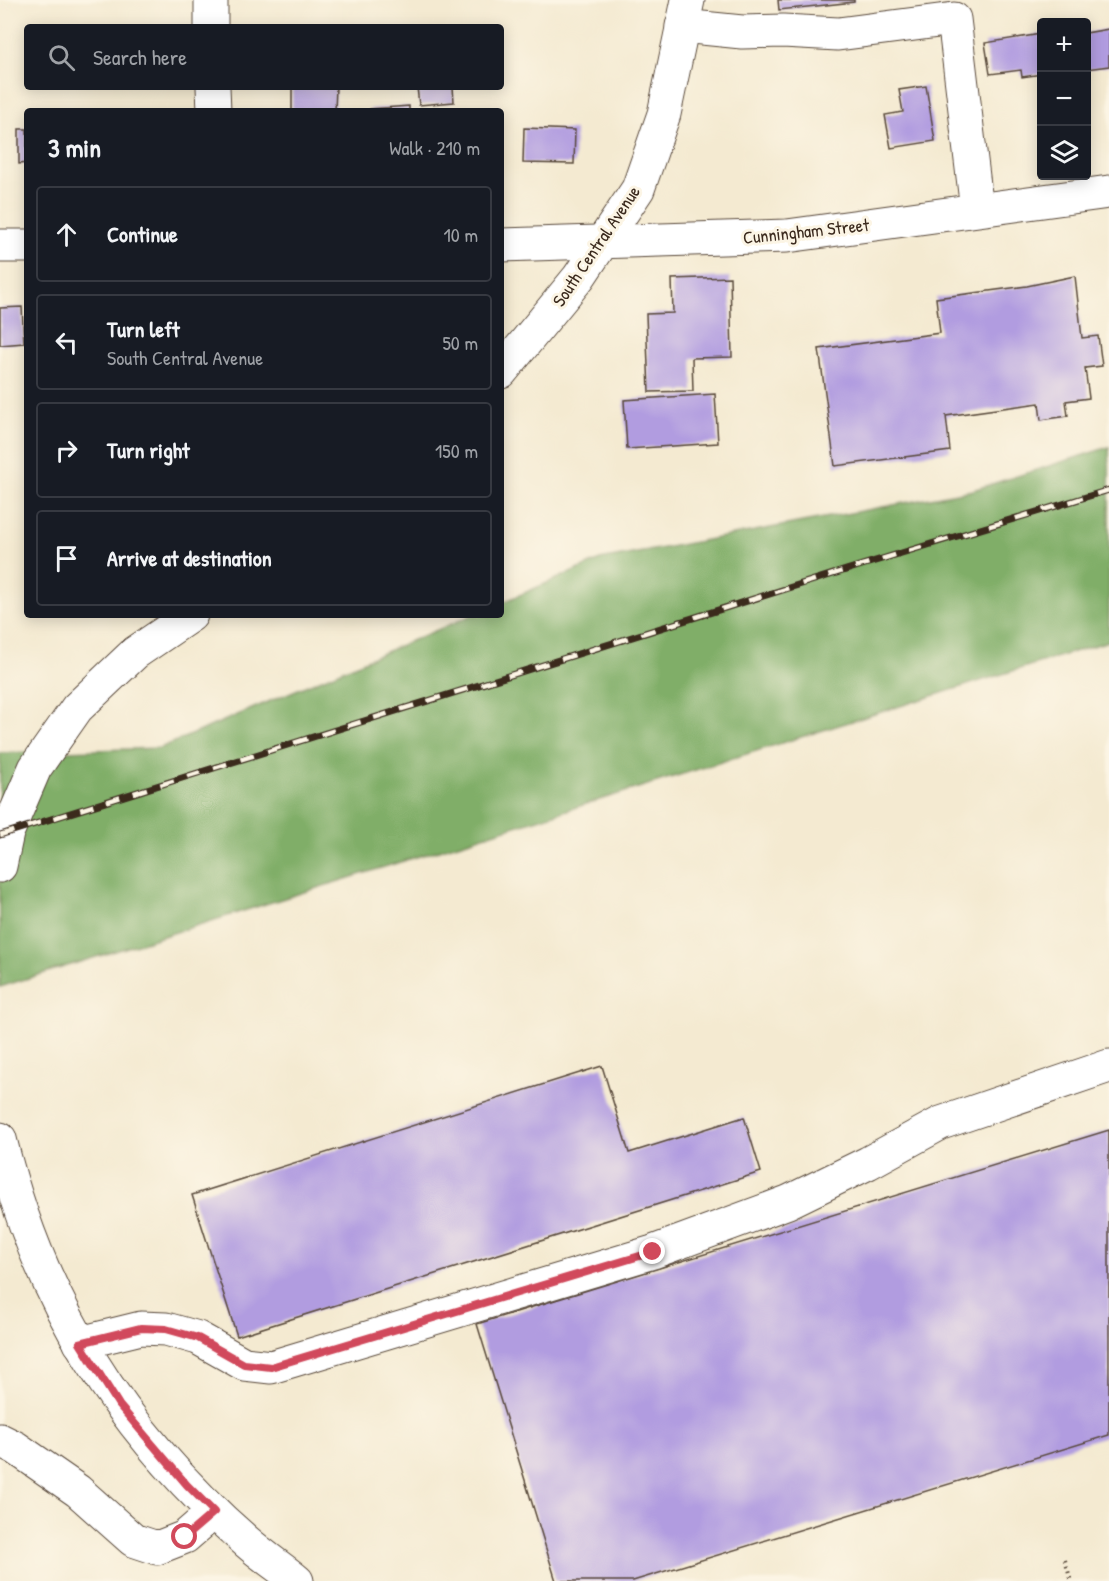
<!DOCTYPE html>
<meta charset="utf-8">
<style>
body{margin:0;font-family:"Patrick Hand",sans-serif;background:#20242c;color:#f1f3f6}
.controls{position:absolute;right:18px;top:18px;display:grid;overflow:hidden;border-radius:6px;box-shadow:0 3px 15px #0003}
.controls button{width:54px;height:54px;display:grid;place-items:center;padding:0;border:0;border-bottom:2px solid #363941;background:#171b24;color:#f1f3f6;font:30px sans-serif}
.stop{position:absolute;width:18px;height:18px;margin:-14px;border:4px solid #d1495b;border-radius:50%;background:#fff}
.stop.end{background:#d1495b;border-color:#fff;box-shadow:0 2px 6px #0008}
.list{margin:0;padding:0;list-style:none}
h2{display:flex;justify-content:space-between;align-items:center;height:78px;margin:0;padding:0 24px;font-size:26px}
h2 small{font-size:20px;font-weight:400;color:#9ea1a6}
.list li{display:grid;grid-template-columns:39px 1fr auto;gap:18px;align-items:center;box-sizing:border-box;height:96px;margin:0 12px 12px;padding:0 12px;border:2px solid #363941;border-radius:6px}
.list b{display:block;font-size:22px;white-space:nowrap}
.list p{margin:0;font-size:20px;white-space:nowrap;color:#9ea1a6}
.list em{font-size:20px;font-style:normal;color:#9ea1a6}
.icon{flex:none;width:33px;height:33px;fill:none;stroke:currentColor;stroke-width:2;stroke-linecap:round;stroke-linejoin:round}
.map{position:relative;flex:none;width:1109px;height:1581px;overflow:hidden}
.search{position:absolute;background:#171b24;box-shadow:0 3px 15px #0003;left:24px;top:24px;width:480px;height:66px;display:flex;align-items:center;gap:15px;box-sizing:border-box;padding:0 21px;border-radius:6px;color:#9ea1a6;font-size:22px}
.panel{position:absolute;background:#171b24;box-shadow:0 3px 15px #0003;left:24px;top:108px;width:480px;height:510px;border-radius:6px}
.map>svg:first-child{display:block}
.forest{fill:#80ae67;stroke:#5e6c42;stroke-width:1.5}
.building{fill:#b19ce0}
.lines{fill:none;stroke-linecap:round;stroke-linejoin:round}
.minor-casing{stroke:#574739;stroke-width:35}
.major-casing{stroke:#574739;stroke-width:35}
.path{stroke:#574739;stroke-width:4;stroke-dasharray:1.5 4.5;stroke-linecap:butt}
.minor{stroke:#fff;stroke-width:33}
.major{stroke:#fff;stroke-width:33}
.rail-casing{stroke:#3b2a1e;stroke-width:7}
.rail{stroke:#fcf5e5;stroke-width:4.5;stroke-dasharray:14;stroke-linecap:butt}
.route{stroke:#d1495b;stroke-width:8}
.labels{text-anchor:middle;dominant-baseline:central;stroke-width:6;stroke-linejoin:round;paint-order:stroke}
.street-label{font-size:18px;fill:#3b2a1e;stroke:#fcf5e5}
</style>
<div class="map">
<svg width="1109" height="1581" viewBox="0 0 1109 1581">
<rect width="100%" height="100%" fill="#fcf5e5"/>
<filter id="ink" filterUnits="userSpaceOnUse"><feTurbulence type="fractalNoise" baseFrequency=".0167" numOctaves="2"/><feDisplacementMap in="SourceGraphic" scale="12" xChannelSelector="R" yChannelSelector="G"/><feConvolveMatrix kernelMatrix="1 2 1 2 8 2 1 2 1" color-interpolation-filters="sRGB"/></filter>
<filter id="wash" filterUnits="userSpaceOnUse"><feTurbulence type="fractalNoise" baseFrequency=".008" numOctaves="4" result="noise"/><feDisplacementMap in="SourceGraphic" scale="24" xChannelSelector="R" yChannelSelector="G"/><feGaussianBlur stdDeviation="1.35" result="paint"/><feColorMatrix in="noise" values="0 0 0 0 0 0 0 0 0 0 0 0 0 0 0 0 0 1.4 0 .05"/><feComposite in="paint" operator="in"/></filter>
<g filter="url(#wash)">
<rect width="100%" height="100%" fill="#f4ead1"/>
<path class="forest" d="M1109 447V641L0 987V753L160 748 472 615H501V603L600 560 973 490Z"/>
<g id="blocks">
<path class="building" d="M778 0H854V2L779 10Z
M1109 29V66L1086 69V33Z
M1041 34 1042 74 1022 77 1021 70 990 74 985 43Z
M926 86 935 141 891 148 885 115 903 112 899 90Z
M292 87H336L335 111H292Z
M417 87H453L454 102 419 105Z
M409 106V111H370V109Z
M524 128 575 130 574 164 523 163Z
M19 129H27V163L19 164Z
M1075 276 1082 338 1098 336 1102 366 1085 368 1089 398 1066 401 1068 416 1041 420 1039 403 946 416 950 451 835 466 819 349 940 333 936 298 1027 286Z
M730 277 732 357 692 358 693 391 649 392 646 314 673 313 672 279Z
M22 307 24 343 0 345V308Z
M715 394 718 443 627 449 624 400Z
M602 1066 629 1153 744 1117 761 1172 237 1336 192 1195Z
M1109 1130V1435L633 1581H556L477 1324Z"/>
</g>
</g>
<g filter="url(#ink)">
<use href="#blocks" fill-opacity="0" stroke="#574739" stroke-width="1.5"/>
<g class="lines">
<defs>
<path id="minor" d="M211 0V27
M682 26 742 32 783 31 838 34 954 19 977 210
M213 87 214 111
M501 245 787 236 1109 192
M0 246H27
M80 1343 141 1328 166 1329 198 1338 244 1364 271 1367 653 1252 788 1202 868 1163 941 1123 1109 1066
M0 1440 16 1448 78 1491 133 1540 157 1548 185 1537 214 1512"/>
<path id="major" d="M501 372 579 277 638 189 664 114 688 0
M0 866 7 833 35 768 77 708 135 653 191 615
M0 1139C39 1302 121 1432 247 1542 263 1556 281 1568 297 1581"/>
</defs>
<use href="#minor" class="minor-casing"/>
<use href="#major" class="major-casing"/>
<path class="path" d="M1065 1560 1071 1581"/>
<use href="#minor" class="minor"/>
<use href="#major" class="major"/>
<defs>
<path id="rail" d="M0 835 862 565 1109 490"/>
</defs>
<use href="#rail" class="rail-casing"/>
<use href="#rail" class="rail"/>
</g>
</g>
<g class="lines" filter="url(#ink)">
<path class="route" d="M185 1537 214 1512 187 1485 119 1405 80 1343 141 1328 166 1329 198 1338 244 1364 271 1367 653 1252"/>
</g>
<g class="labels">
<g class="street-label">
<text transform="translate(806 231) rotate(-6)">Cunningham Street</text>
<text transform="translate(596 246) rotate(-56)">South Central Avenue</text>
</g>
</g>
</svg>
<div class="controls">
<button>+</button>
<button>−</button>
<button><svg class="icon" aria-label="layers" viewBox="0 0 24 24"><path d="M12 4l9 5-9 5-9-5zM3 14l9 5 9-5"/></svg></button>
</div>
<div class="stop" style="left:185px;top:1537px"></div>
<div class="stop end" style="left:653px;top:1252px"></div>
<div class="search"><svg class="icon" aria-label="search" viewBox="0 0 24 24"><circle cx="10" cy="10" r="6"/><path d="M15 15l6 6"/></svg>Search here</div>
<section class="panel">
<h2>3 min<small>Walk · 210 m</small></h2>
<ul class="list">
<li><svg class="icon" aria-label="ahead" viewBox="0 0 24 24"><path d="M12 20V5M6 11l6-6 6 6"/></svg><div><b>Continue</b></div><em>10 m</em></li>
<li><svg class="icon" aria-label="left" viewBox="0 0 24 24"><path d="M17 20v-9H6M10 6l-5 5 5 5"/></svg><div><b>Turn left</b><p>South Central Avenue</p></div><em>50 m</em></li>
<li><svg class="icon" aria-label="right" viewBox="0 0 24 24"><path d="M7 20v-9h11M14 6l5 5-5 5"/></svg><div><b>Turn right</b></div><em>150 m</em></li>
<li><svg class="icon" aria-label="arrive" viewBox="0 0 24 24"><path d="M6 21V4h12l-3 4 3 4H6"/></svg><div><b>Arrive at destination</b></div></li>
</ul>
</section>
</div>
